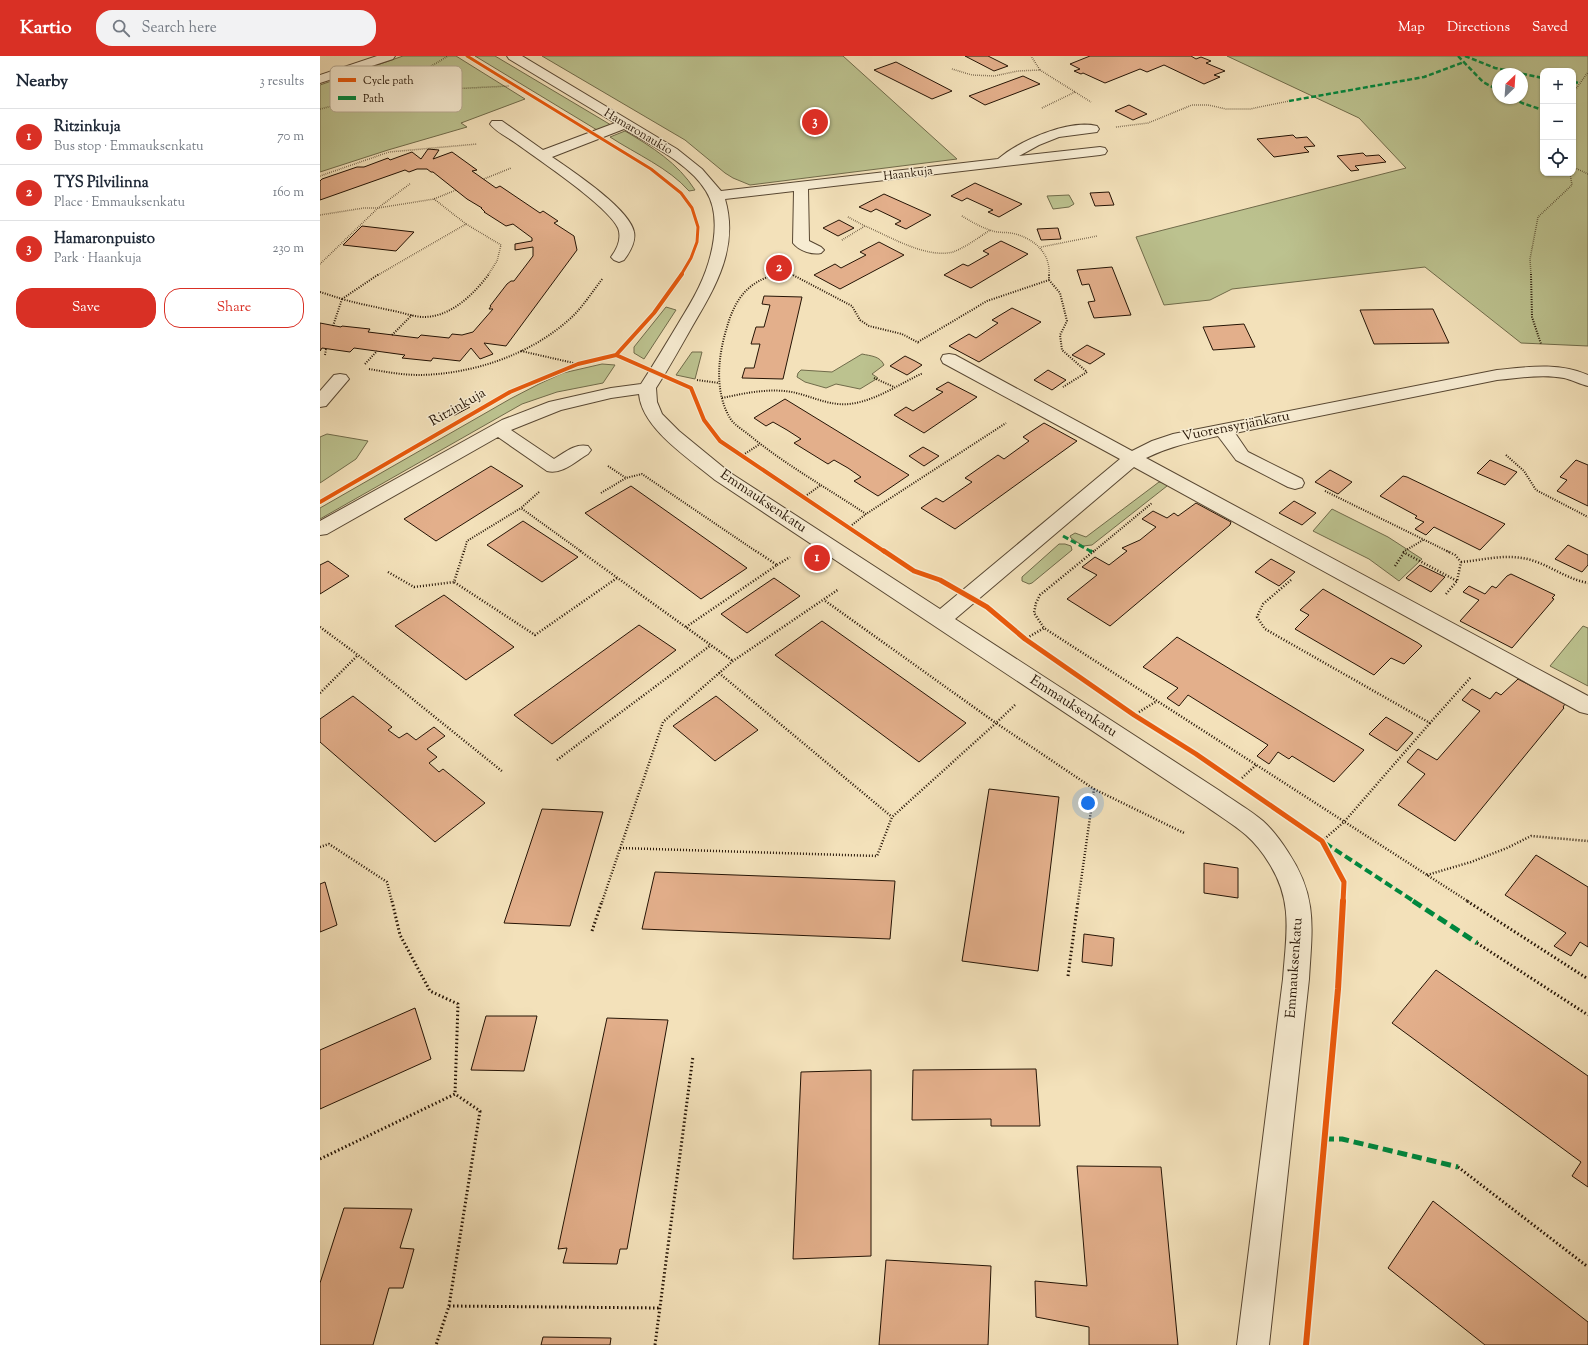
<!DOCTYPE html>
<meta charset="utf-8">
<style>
body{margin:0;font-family:"Sorts Mill Goudy",serif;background:#f2f2f3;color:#1f2937}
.controls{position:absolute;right:12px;top:12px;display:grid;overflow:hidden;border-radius:8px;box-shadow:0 1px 3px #0004}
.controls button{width:36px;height:36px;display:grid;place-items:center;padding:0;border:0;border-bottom:1px solid #e0e1e3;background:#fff;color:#1f2937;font:20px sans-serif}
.compass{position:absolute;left:1172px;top:12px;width:36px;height:36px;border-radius:50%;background:#fff;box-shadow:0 1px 3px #0004;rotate:25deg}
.you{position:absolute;left:768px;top:747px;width:14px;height:14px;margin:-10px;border:3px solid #fff;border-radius:50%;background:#1a73e8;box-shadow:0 0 0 6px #1a73e833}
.badge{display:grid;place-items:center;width:26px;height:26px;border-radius:50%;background:#d93025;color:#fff;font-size:13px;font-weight:700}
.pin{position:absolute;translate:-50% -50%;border:2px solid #fff;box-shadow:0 1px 4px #0006}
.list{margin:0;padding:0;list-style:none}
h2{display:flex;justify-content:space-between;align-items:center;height:52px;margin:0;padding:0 16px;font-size:17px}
h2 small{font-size:13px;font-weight:400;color:#747a83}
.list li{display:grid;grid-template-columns:26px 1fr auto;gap:12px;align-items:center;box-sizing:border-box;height:56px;padding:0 16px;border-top:1px solid #e0e1e3}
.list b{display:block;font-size:15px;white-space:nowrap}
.list p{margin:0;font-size:13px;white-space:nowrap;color:#747a83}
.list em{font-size:13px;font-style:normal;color:#747a83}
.actions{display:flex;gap:8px;padding:12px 16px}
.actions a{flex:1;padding:9px 0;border:1px solid #d93025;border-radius:16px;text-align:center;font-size:14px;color:#d93025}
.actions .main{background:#d93025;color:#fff}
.icon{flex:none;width:22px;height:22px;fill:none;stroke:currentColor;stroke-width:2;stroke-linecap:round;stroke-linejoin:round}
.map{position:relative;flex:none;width:1268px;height:1289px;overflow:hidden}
header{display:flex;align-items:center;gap:24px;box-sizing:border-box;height:56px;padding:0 20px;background:#d93025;color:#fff}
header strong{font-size:19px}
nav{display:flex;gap:22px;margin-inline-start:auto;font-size:14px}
.search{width:280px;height:36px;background:#f2f2f3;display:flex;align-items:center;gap:10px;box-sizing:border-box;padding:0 14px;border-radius:16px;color:#747a83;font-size:15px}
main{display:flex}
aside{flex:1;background:#fff}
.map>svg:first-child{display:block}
.green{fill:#bcc28f;stroke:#706b4a;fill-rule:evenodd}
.building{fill:#e3af8b;stroke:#251405}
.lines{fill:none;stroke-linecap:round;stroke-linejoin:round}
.minor-casing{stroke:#584732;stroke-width:2}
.path-far3{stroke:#251405;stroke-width:1.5;stroke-dasharray:0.5 1.5;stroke-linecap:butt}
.path-far2{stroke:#251405;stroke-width:2;stroke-dasharray:1 1.5;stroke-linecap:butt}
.path-far1{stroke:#251405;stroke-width:2.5;stroke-dasharray:1 2;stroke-linecap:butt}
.path{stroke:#251405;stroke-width:3;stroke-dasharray:1.5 2.5;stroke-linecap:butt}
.minor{fill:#f7ecd2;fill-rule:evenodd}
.quiet-far3{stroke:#00873e;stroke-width:2.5;stroke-dasharray:5 2.5;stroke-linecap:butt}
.quiet-far2{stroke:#00873e;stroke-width:3;stroke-dasharray:6 3;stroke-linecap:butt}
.quiet-far1{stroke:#00873e;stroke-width:4;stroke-dasharray:8 4;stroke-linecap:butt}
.quiet{stroke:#00873e;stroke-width:5;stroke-dasharray:10 5;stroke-linecap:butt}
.cycleway-far3-casing{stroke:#f7ecd2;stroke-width:4.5}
.cycleway-far2-casing{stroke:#f7ecd2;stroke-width:6}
.cycleway-far1-casing{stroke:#f7ecd2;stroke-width:8}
.cycleway-casing{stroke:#f7ecd2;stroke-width:9}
.cycleway-far3{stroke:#e8590c;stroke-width:3}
.cycleway-far2{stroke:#e8590c;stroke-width:4}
.cycleway-far1{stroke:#e8590c;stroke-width:5}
.cycleway{stroke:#e8590c;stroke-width:6}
.labels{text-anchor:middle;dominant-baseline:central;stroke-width:3;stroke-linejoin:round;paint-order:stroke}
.far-street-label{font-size:12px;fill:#251405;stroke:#f7ecd2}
.street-label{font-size:14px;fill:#251405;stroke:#f7ecd2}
.key{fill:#f7ecd2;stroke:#b8ab94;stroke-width:1}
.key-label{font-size:11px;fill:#251405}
</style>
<header>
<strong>Kartio</strong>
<div class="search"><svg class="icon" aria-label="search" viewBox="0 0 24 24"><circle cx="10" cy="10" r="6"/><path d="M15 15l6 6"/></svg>Search here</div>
<nav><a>Map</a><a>Directions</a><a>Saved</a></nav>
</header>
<main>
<aside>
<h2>Nearby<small>3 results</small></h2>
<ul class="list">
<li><span class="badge">1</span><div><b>Ritzinkuja</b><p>Bus stop · Emmauksenkatu</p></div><em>70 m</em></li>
<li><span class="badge">2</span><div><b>TYS Pilvilinna</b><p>Place · Emmauksenkatu</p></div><em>160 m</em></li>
<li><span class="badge">3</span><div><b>Hamaronpuisto</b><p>Park · Haankuja</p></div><em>230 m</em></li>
</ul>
<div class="actions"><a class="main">Save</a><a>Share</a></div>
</aside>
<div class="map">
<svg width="1268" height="1289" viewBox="0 0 1268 1289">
<rect width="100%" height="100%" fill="#f3e1ba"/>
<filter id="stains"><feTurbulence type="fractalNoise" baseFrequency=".005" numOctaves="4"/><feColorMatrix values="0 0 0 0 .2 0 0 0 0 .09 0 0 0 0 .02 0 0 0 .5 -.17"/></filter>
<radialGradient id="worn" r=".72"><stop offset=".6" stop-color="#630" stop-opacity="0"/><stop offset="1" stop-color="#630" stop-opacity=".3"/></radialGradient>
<path class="green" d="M83 0H136L205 43 141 67 147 71 68 94 0 116V29Z
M155 0H175L291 69 277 74Z
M222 0H523L637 103 430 129 413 122 405 117 365 84Z
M907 0H1268V290L1201 287 1105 211 912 233 890 244 844 249 816 181 1086 112 1039 62ZM1223 15H1253V117H1223ZM1178 18H1202V42H1178Z
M305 75C332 91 358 107 375 134L369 135C349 112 316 98 290 81Z
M749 139 754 148 749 151 733 153 727 140Z
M346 251 356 254 324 303 314 297V291Z
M372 296H382L375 323 356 319Z
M542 298C551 300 560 300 564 309L552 318 558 322 540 333 516 328 506 332 485 326 477 321 478 317 481 314 512 316Z
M282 308 295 309 283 327 237 336 202 348 0 463V452L190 343 219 328 243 317Z
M7 378 48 385 36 403 0 427V381Z
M839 426 844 427 847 430 772 489 763 490 751 482 750 480 755 477 766 481Z
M1012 453 1068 481 1102 503 1079 525 1049 503 993 475Z
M739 488H745L751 490 752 494 712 527 709 528 702 525V521Z
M1263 570 1268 572V630L1230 610Z"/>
<path class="building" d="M645 0H668L688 10 674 15Z
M770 0H871L876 3 881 1 891 5 886 7 905 15 894 19 900 21 884 28 844 9 827 16 820 13 785 27 763 17 761 18 754 15 760 13 750 8Z
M576 6 632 35 612 43 554 14Z
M703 20 720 28 665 49 649 40Z
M809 49 827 58 813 64 795 55Z
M973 79 976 82 987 81 995 90 984 91 989 96 954 101 937 83Z
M108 93 119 94 113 103 132 96 157 114 152 115 176 132 180 130 220 157 223 155 238 165 234 167 254 180 257 194 186 290 164 287 173 298 160 303 151 292 140 305 113 302 111 305 82 302 85 299 34 292 30 296 2 292 0 295V267L21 271 22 270 50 273 48 276 98 282 101 279 129 282 132 278 142 279 153 276 173 253H169L171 250H170L187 228 191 225H194L213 200V191L195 194V188L212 185V182L193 168 186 170 164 156H165L161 152H162L147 143 113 116H111L107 113H97L89 116 85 114 0 144V125L2 123 37 111H44L68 102 70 104 92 96 101 103Z
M1043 97 1046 100 1059 99 1066 106 1035 110 1039 114 1031 115 1017 100Z
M655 127 702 148 679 161 668 156 673 154 647 142 642 145 631 140Z
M789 136 794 149 775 150 770 137Z
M564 138 611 159 586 173 575 168 581 165 556 153 551 156 539 151Z
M519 164 534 172 518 180 503 172Z
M42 170 94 176 76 195 23 189Z
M738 172 741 183 721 184 717 173Z
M681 185 708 198 651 232 624 219 643 208 648 210 669 198 663 195Z
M559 186 584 199 520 233 494 219 515 208 521 212 546 199 540 196Z
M792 211 811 259 774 262 768 246 775 245 769 228 762 229 757 214Z
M444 240 482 241 463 323 422 322 425 312H434L440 288H431L436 271H444L450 249 442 248Z
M692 252 721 266 659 306 629 290 649 278 656 282 678 267 672 264Z
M1113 253 1129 287 1054 288 1040 254Z
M924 268 935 291 893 294 883 271Z
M767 289 785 298 770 308 752 299Z
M585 300 595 305 602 309 587 319 570 310Z
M728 314 746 324 732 334 714 324Z
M628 326 657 341 604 377 574 359 586 351 593 355 623 336 616 333Z
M465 343 589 419 558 440 534 425 541 421 528 412 514 404 508 408 474 387 481 383 467 374 453 366 446 370 434 362Z
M144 347 150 351 135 359 128 356Z
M724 367 757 385 635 473 601 452 616 442 623 446 652 426 645 422 678 399 684 403 709 385 703 381Z
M603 391 619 400 604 410 589 400Z
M1170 404 1197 416 1185 429 1157 417Z
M1256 404 1268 409V450L1237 435 1247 424 1240 421Z
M171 410 203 430 116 485 84 463Z
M1010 414 1032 426 1018 438 995 426Z
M1083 420 1087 421 1185 468 1160 494 1114 471 1106 479 1095 473 1104 466 1095 462 1097 460 1060 440Z
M311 430 427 512 381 543 265 457Z
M974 445 996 457 982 469 959 457Z
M876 447 911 466 910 469 790 570 747 543 777 519 762 511 775 501 789 509 807 495 802 492 820 484 836 471 822 463 833 455 847 462 854 457 858 460Z
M203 465 258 501 222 526 167 489Z
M1248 489 1268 499V509L1262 516 1235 503Z
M951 503 975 516 959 530 935 516Z
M8 505 29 520 0 538V509Z
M1100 509 1125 521 1111 536 1086 522Z
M1191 518 1235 539 1232 542 1234 543 1192 592 1140 565 1159 544 1143 536 1149 530 1165 538 1172 530 1176 532 1187 520Z
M454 522 480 540 427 577 401 558Z
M1003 533 1098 587 1102 590 1084 608 1071 602 1054 619 975 573 989 559 980 554Z
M124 539 194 591 146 624 75 570Z
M502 565 646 667 599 706 455 599Z
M319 569 356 594 232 688 194 659Z
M857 581 1044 694 1014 726 972 700 969 703 958 696 949 708 937 700 948 689 868 639 859 650 847 642 858 632 823 611Z
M1198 623 1245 648 1243 651 1244 652 1135 785 1078 749 1105 718 1087 706 1098 693 1117 704 1160 655 1142 644 1152 633 1170 643 1176 636 1181 639Z
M33 640 72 671 68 674 79 682 87 677 96 684 114 671 125 680 107 693 117 701 109 707 119 716 123 713 165 747 115 786 0 686V663Z
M396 640 438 674 395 705 353 670Z
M1066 661 1093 677 1077 695 1049 678Z
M669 733 739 741 718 915 642 905Z
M222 753 283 756 250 870 184 867Z
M1216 799 1268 831V891L1260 886 1251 900 1234 890 1246 877 1185 839Z
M884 807 918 812V842L884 837Z
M335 816 575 825 570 883 322 873Z
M5 826 17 869 0 876V828Z
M764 878 794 882 792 910 762 906Z
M1116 914 1268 1020V1131L1252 1120 1261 1106 1072 967Z
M95 952 111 1003 0 1053V994Z
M166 960H217L204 1015 151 1014Z
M287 962 348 964 307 1193H300L297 1208 243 1207 247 1192 238 1193Z
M716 1013 720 1070H671V1063L592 1064 593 1014Z
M551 1014V1200L473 1203 481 1016Z
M757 1110 841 1111 858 1289H769V1271L716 1261 715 1225 767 1230Z
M1113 1145 1268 1266V1289H1165L1068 1212Z
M24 1152 92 1153 80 1192 94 1193 83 1232H69L53 1289H0V1227Z
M566 1204 671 1210 668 1289H559Z
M223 1281 291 1282 290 1289H221Z"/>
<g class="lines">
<defs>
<path id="minor" d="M57 0H75L73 3 0 27V19Z
M187 0H202L357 93 382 113 401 135 678 103C699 85 748 63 777 70L779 73 777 76 739 81 719 89 699 100 780 91 785 92 787 95 785 98 780 99 488 133 489 185 501 191 504 194 501 197C493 199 479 195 473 187L474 135 405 143C419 191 396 230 373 269 361 290 349 312 336 332L337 346 342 358 359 375 409 416 620 553 800 403 623 307 621 303 623 299 629 298 635 299 812 395 832 385 853 378 1177 314C1207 311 1239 306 1268 319V330C1260 328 1252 324 1244 322 1222 318 1199 322 1177 324L915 377 928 396 982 423 984 427 982 431 975 433 968 431 916 404 898 380C872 386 851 390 826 402L1268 640V658L1260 656 814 411 635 563 900 735C914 745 930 754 943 765 953 774 961 785 968 796 998 841 992 872 989 923L949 1289H917L963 923C966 880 974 846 949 807 943 797 935 787 926 779 913 768 898 759 884 749L395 424C370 403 322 373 319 338L291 342 241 354 191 374 234 403C245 396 256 387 268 390L271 394 268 398C256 405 242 419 227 415L178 381 7 478 0 479V465L182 364 229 346 291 332 321 328C334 308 346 288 358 268 365 256 373 244 379 231 392 204 403 162 386 135 370 108 331 89 304 73L232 101C251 114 310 153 314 176 316 186 310 196 304 204L299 206 294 204 291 201C297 193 302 182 298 172 288 150 219 104 197 88 189 82 176 76 170 68L172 65H182L223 94 295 67 189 3Z
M20 318 26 319 29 323 6 350 0 351V335L14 319Z"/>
</defs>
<use href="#minor" class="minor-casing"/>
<path class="path-far3" d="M632 13 652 19 674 20 698 15 720 14 711 0
M720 14 771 46
M70 35 128 0
M1253 37 1268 16
M722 52 755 36
M0 53 69 36 189 30
M796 71 828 67 872 49H888L906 53H930L969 45
M1253 111 1268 118
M0 120 69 96 157 88
M164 123 191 112
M114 143 146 168
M0 159 44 152H58L91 127
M642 160C652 166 662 172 673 175 679 177 685 176 691 177 712 181 731 196 729 219
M528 161 545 170
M522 184 545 170C569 180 606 203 633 196 646 191 658 182 670 174
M721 191 777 180
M0 208 58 152 114 143 136 134
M467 216 473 219
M58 219 146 168 181 189 177 205 168 219
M453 219 467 216 471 212
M1211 219 1210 203 1218 161 1252 129 1250 117"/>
<path class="path-far2" d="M458 218C428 225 415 243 407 271 398 300 394 335 410 362 414 369 423 374 428 378 464 408 507 432 546 458L686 367
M471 218 532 250 540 264 549 270 582 278 599 287
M1211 218 1212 261 1221 288
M729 224 740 237 747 265 740 279 742 294 767 316 743 331
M0 236 22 243
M22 243C39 248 56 251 74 255 84 257 94 261 104 261 131 261 154 238 169 218
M22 243 59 218
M13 270 22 243
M72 279 92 259
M598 286 667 245 729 224V218
M201 295 258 308
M5 299 6 293
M45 308 57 295
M49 313C66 316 83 319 100 319 154 318 213 298 253 260 264 249 273 235 283 222
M554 322 574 331
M377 324 399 327
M402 342C425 337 449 332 472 336 491 340 509 350 529 348 556 345 579 328 603 317
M423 399 440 388
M1186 399 1204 415 1216 434 1268 461
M288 410 306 422
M1005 435 1129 496
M219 436 201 452 262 496
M281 437 306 422 322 418 437 496
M487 439 501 429
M532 469 546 458
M144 496 147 485 201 452
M773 496 832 447
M1083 496 1103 484"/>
<path class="path-far1" d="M144 495 134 526 215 579 297 522
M260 495 413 605
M774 495 720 539 716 547 714 557 724 572 1149 846
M1083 496 1137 525
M1141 506C1164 504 1188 497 1211 504 1231 510 1247 523 1268 527
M457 509 470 501
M1075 510 1085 495
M68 516 94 531 134 526
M971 524 943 548 937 561 945 573 1110 667 1151 621
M1126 538 1137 525 1141 506 1135 499 1127 495
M0 571 38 599 183 716
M366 571 457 509 436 495
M707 582 724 572
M399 617 572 761
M0 637 38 599
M695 649 676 667 774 733 758 846
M819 656 837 645
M237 704 391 589
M922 722 936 709
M774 733 864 777
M1002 785 1024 766 1110 667
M0 791 9 788 67 826 72 846
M300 792 557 800 572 761 676 667 504 544
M1107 819 1151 806 1187 792 1211 780 1268 785
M282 846 343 666 413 605 519 533"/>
<path class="path" d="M72 845 80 879 110 935 138 948 135 1038
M1147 845 1268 923
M272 875 282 845
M1157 887 1268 959
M748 920 758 845
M0 1103 135 1038 160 1055 129 1250 116 1289
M1138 1111 1268 1211
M129 1250 340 1252
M335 1289 373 1000"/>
<use href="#minor" class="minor"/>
<path class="quiet-far3" d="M1138 0 1163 26 1178 34
M1145 0 1175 12 1223 22
M1253 26 1259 27
M1193 42 1202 47 1223 54
M969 45 1104 21 1144 6"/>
<path class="quiet-far2" d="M743 480 772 496"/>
<path class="quiet-far1" d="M770 495 772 496
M1005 787 1095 846"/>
<path class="quiet" d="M1093 845 1157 887
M1004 1083H1022L1138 1111"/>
<defs>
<path id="cycleway-far3" d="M147 0 331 113 361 137 372 152 378 171 377 186 371 202 361 219"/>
<path id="cycleway-far2" d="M296 299 334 257 362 218
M296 299 371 332 384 364 400 385 565 496
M0 446 190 336 258 308 296 299"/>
<path id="cycleway-far1" d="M564 495 594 515 620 524 667 551 705 583 814 659 876 698 1002 785 1024 826 1023 846"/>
<path id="cycleway" d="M986 1289 1018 933 1023 845"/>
</defs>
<use href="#cycleway-far3" class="cycleway-far3-casing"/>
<use href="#cycleway-far2" class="cycleway-far2-casing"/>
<use href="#cycleway-far1" class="cycleway-far1-casing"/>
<use href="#cycleway" class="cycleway-casing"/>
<use href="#cycleway-far3" class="cycleway-far3"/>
<use href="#cycleway-far2" class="cycleway-far2"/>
<use href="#cycleway-far1" class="cycleway-far1"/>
<use href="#cycleway" class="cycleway"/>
</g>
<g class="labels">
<g class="far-street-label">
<text transform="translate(318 76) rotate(31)">Hamaronaukio</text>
<text transform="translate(588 118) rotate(-7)">Haankuja</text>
</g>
<g class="street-label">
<text transform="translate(138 352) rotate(-30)">Ritzinkuja</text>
<text transform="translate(916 371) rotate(-11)">Vuorensyrjänkatu</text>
<text transform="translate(443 446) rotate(34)">Emmauksenkatu</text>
<text transform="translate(753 651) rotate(33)">Emmauksenkatu</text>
<text transform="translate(975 912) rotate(-86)">Emmauksenkatu</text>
</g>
</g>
<rect x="10" y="10" width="132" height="46" rx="6" class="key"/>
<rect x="18" y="22" width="18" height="4" fill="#e8590c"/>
<rect x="18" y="40" width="18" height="4" fill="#00873e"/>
<g class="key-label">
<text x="43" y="28">Cycle path</text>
<text x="43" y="46">Path</text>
</g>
<rect width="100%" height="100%" filter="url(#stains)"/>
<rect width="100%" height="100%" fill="url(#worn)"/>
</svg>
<div class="controls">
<button>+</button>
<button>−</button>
<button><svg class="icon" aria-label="locate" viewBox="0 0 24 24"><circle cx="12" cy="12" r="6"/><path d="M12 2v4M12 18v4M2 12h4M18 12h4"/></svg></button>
</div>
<svg class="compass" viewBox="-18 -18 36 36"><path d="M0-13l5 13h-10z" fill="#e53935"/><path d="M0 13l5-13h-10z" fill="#747a83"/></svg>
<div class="you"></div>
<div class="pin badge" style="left:497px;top:502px">1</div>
<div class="pin badge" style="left:459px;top:212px">2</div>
<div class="pin badge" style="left:495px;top:66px">3</div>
</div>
</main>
